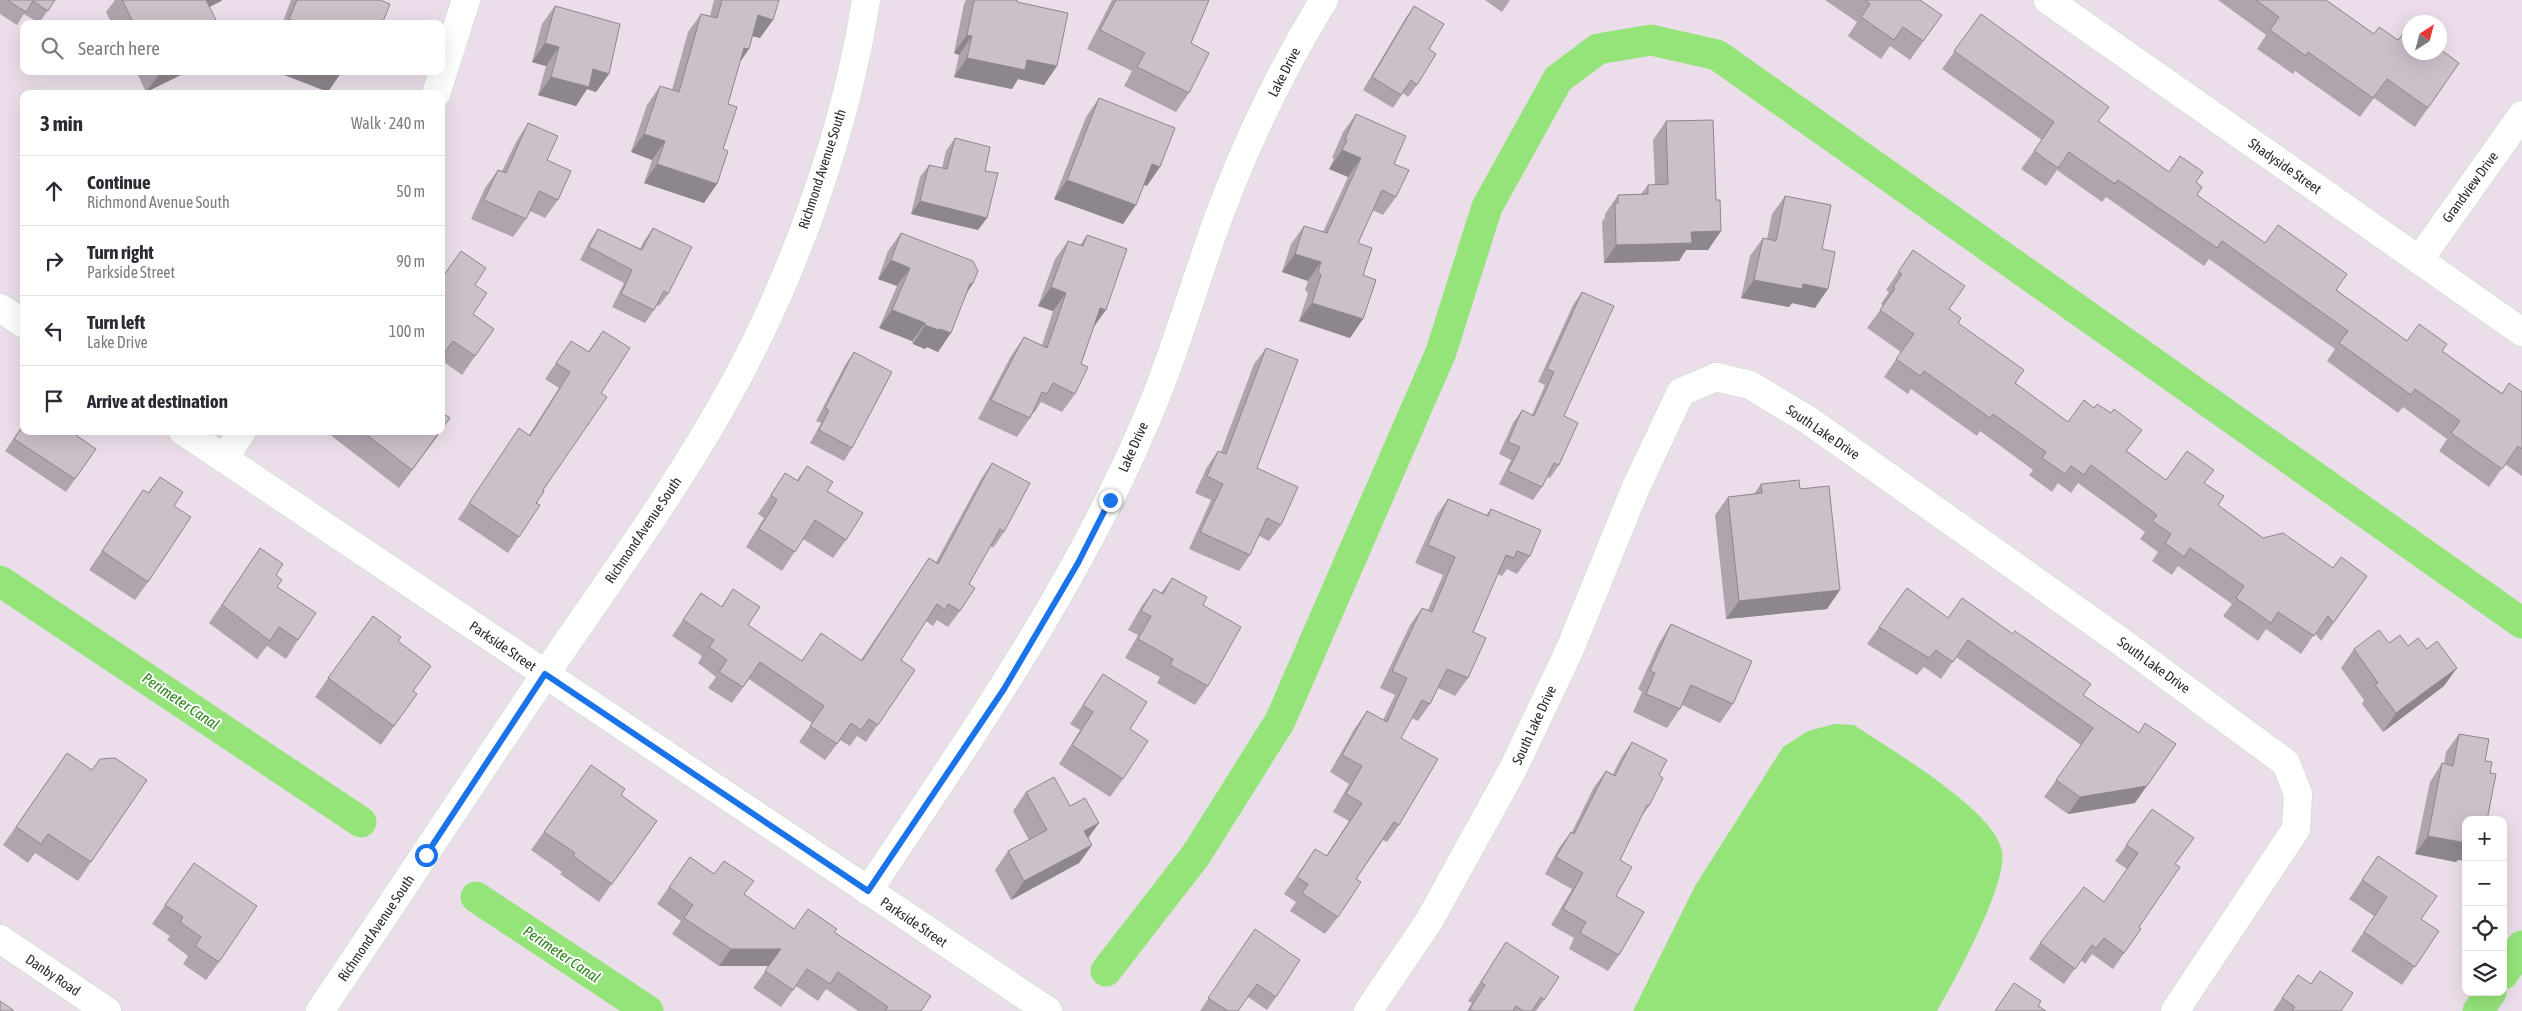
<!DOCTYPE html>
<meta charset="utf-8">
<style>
body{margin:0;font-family:"Asap Condensed",sans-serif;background:#f2f2f3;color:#2b2b33}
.controls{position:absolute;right:15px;bottom:15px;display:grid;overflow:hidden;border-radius:10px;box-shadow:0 5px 20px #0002}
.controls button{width:45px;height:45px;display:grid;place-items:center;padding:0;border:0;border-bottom:1px solid #e1e1e2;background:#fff;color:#2b2b33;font:25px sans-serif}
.compass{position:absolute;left:2402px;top:15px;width:45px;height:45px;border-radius:50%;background:#fff;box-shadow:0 5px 20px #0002;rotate:36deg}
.stop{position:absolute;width:15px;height:15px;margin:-11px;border:4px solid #1a73e8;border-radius:50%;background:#fff}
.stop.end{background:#1a73e8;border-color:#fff;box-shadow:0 1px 5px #0008}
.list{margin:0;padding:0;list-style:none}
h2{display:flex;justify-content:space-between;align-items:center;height:65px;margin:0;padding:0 20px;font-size:21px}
h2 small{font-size:16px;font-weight:400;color:#7c7c81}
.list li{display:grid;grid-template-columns:32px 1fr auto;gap:15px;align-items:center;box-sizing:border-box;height:70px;padding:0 20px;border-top:1px solid #e1e1e2}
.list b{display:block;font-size:19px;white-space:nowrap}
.list p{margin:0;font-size:16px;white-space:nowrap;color:#7c7c81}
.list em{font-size:16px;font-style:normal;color:#7c7c81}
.icon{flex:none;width:28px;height:28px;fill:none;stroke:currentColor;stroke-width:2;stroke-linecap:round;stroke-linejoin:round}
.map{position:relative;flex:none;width:2522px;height:1011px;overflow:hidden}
.search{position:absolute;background:#fff;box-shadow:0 5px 20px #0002;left:20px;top:20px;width:425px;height:55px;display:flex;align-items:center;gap:12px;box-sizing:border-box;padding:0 18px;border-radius:10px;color:#7c7c81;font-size:19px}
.panel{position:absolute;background:#fff;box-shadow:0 5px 20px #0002;left:20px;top:90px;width:425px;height:345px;border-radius:10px}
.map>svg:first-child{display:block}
.water{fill:#95e47a}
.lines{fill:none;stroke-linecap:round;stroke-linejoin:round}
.canal{stroke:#95e47a;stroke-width:31}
.minor-casing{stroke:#d3e2d7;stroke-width:30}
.tertiary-casing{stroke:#d3e2d7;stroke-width:30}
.minor{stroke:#fff;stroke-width:28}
.tertiary{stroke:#fff;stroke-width:28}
.wall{fill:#afa4ae}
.shaded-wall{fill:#8e868d}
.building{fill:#cbbfca;stroke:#8e868d}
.route{stroke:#1a73e8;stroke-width:6}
.labels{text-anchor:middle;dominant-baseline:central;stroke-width:4;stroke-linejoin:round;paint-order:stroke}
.street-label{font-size:14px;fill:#2a2a2a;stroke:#fff}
.water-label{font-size:15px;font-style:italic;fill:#2c8218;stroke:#fff}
</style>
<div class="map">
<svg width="2522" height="1011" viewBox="0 0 2522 1011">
<rect width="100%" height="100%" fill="#ebdeea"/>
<path class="water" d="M1834 724 1854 725C1889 749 1994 809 2002 851 2008 884 1955 980 1937 1011H1633L1695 886 1783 747 1808 731Z"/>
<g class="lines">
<path class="canal" d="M0 581 361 822
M476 897 648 1011
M1106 971 1196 855 1280 721 1441 352 1487 207 1558 79 1598 49 1651 40 1717 55 2522 623
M2503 974 2522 946
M2478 1011 2491 992"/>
<defs>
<path id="minor" d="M2048 0 2522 332
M436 94 466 0
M2419 260 2522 115
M0 308 24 324
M183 431 1048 1011
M224 459 242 431
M868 891C974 732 1083 577 1155 399 1180 337 1198 271 1222 208 1249 137 1284 65 1324 0
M0 939 107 1011
M1368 1011 1429 921 1514 767 1570 649 1636 487 1681 392 1716 377 1750 385 1808 420 2116 638 2286 763 2298 794 2296 829 2175 1011"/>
<path id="tertiary" d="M320 1011C396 899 470 785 547 672 611 578 679 485 734 384 796 270 846 129 866 0"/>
</defs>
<use href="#minor" class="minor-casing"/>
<use href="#tertiary" class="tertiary-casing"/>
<use href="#minor" class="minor"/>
<use href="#tertiary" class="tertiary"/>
</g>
<path class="wall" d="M0 0H55L39 23 24 14 17 25 0 14Z
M115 0H222L221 1 209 7 218 24H112L106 12Z
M291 0H380L382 24H282Z
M714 0H779L760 38 752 36 739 63 728 104 704 203 644 183 652 160 631 152 647 105 660 86 672 90 688 32 701 14 710 16Z
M966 0H1017V2L1057 66 1044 85 1018 79 1012 89 954 77 959 55 954 53 964 4Z
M1112 0H1209L1191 43 1189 93 1176 112 1124 86 1132 71 1087 49Z
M1485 0H1510L1502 12Z
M1825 0H1920L1942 15 1910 60 1890 46 1881 59 1848 36 1857 22Z
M2218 0H2326L2374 34 2398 40 2459 63 2415 127 2374 98 2360 117 2295 71 2293 74 2257 49 2266 35Z
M555 6 609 74 596 92 587 89 576 106 538 95 546 66 532 62 542 24Z
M1414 6 1429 49 1417 85 1408 97 1403 93 1393 108 1363 90 1405 19Z
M1981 14 2098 121 2169 172 2196 182 2197 195 2265 243 2336 290 2407 341 2442 351 2502 393 2522 392V476L2505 464 2489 487 2439 451 2447 439 2403 407 2398 413 2327 361 2335 349 2209 259 2204 266 2106 197 2102 202 2057 170 2046 186 2021 169 2042 140 1942 69Z
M136 71H189L146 92Z
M1099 98 1147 186 1144 185 1123 224 1054 199 1086 117Z
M1356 114 1394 164 1396 197 1383 215 1372 210 1358 243 1363 275 1350 338 1299 321 1308 293 1305 290 1308 281 1282 272 1291 244 1304 226 1323 232 1348 177 1329 169 1334 159 1332 158 1343 132Z
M1666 121 1716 200 1721 231 1708 250H1686L1679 261 1604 263 1602 222 1605 217V214L1618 195 1641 194 1648 185H1655L1653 140Z
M528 123 547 160 558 200 545 218 530 211 526 219 513 237 471 219 485 188 498 170 502 171 516 142Z
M955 138 985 171 978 230 911 214 920 177 929 165 942 168 946 151Z
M1785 196 1822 249 1815 308 1792 303 1789 307 1741 298 1750 256 1763 238 1767 239 1772 214Z
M653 228 668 294 659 306 657 305 654 310 645 323 612 307 624 283 580 260 589 242 598 229 640 249 644 241Z
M901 233 973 283 967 293 938 352 927 347 925 349 913 344 912 341 879 328 897 286 878 279 888 251Z
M1087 235 1094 326 1081 364 1075 394 1062 412 1041 402 1034 413 1033 412 1030 418 1017 437 978 419 1011 356 1024 337 1042 345 1053 311 1038 306 1055 259 1068 241 1080 245Z
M1913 250 1958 323 2015 383 2068 422 2127 451 2166 480 2204 483 2218 505 2263 538 2333 568 2367 576 2321 641 2315 633 2301 654 2266 629 2258 641 2223 616 2232 604 2178 566 2172 575 2152 561 2158 552 2140 539 2145 532 2078 483 2071 493 2058 483 2052 492 2029 475 2033 470 1980 431 1977 436 1911 389 1908 394 1884 377 1901 352 1867 328 1883 306 1881 304 1889 292 1886 290Z
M441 279 475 285 473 314 494 329 462 375 441 360Z
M1582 292 1564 416 1559 465 1550 478 1547 477 1542 487 1533 500 1499 484 1511 460 1499 454 1513 423 1522 410 1532 415 1545 385 1538 382 1573 305Z
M603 331 601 393 543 490 537 503 540 505 508 553 458 519 508 445 529 435 559 388 545 379 571 341 588 352Z
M1266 348 1257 468 1281 525 1269 541 1259 536 1250 555 1239 571 1189 549 1211 500 1195 493 1207 467 1218 451 1221 452 1254 364Z
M854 352 852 448 844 461 810 443 821 423 816 421 845 365Z
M24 423 73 433 96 449 66 492 5 451Z
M331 431H441L399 488 329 434Z
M992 463 1004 532 993 548 990 546 969 584 960 611 948 627 937 620 933 626 926 621 901 660 915 670 866 742 857 736 850 746 840 740 825 760 799 742 812 723 749 679 732 703 708 688 716 677 698 663 702 656 672 636 701 593 721 607 733 589 748 625 801 661 861 660 929 558 936 562 981 479Z
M807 466 827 491 846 540 833 558 803 539 782 571 746 547 764 518 758 514 785 473 797 480Z
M160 477 174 506 148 582 135 600 89 570 143 490 148 493Z
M1761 484 1827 609 1726 619 1715 515 1728 497 1754 494Z
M1448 499 1486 515 1491 509 1530 556 1517 574 1507 569 1502 576 1497 574 1473 632 1468 678 1455 696 1438 688 1430 704 1418 721 1412 718 1401 738 1399 825 1387 842 1383 840 1356 879 1338 917 1325 934 1290 911 1296 902 1284 894 1315 849 1326 856 1349 821 1333 812 1349 784 1330 772 1355 728 1367 711 1383 720 1395 695 1380 688 1410 625 1422 608 1428 610 1443 575 1415 563 1436 516Z
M260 548 276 575 277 587 298 640 286 659 267 646 257 659 209 623Z
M1172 578 1203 605 1208 686 1195 705 1157 683 1160 677 1125 658 1138 635 1128 630 1141 607 1154 589 1161 593Z
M1907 588 1948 618 2083 695 2135 803 2068 814 2044 797 2081 745 1956 657 1941 679 1924 667 1917 675 1867 644Z
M1671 624 1733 704 1720 723 1682 705 1680 709 1667 728 1633 712 1642 692 1638 689 1659 643Z
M398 641 413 691 404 712 381 745 315 697 328 678Z
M2389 643 2408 646 2444 686 2383 732 2362 704 2364 700 2341 668 2354 649Z
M1103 674 1130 729 1123 779 1110 797 1059 764 1080 730 1070 724Z
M2459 734 2485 761 2490 773 2458 860 2456 862 2415 854 2430 782 2442 763 2444 764 2446 752Z
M1632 742 1659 775 1649 806 1639 820 1620 860 1616 896 1619 955 1608 971 1569 949 1574 938 1551 925 1572 889 1545 874 1559 848 1571 832H1572L1594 787 1606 771 1613 774 1621 758Z
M67 753 92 770 147 780 78 881 35 853 28 863 3 845Z
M591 765 621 795 657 821 599 902 560 874 562 872 531 850Z
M1026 792 1092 845 1079 863 1011 900 995 870 1008 851 1029 840 1013 811Z
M2152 809 2175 864 2139 927 2141 929 2113 969 2092 954 2085 964 2081 960 2064 984 2029 959 2040 943 2104 902 2127 869 2115 861Z
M2378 856 2421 919 2439 931 2402 985 2351 951 2374 916 2349 899Z
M690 857 794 929 834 932 921 1011H858L826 989 818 1001 796 986 781 1007 753 988 769 966H719L672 934 681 921 657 904Z
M194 863 219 962 206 980 183 964 188 956 167 940 170 936 152 924Z
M1246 942 1276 997 1267 1010 1248 997 1238 1011H1200Z
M1506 942 1544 1000 1536 1011H1467L1472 1003 1468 1001Z
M2298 975 2341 1011H2273Z"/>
<path class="shaded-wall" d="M203 0H222L221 1 192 16Z
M758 15 773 20 760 38 745 34Z
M289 19 301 24H286Z
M967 35 972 36 959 55 954 53Z
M545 43 559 47 546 66 532 62Z
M744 48 749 49 736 68Z
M967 58 1027 60 1057 66 1044 85 1018 79 1012 89 954 77Z
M593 69 609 74 596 92 587 89 576 106 538 95 551 77Z
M165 71H189L146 92 159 74Z
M287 71H336L341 73 328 92 284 75Z
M644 134 665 141 652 160 631 152Z
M1342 150 1361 158 1348 177 1329 169Z
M657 164 717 184 704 203 644 183Z
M1152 164 1160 167 1147 186 1139 183Z
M1067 180 1136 205 1123 224 1054 199Z
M920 201 987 218 978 230 911 214Z
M1721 231 1708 250H1686L1679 261 1604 263 1616 245 1691 232Z
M1295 254 1321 262 1308 281 1282 272Z
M891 260 910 268 897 286 878 279Z
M1754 280 1803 284 1828 289 1815 308 1792 303 1789 307 1741 298Z
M973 283 961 302 970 284Z
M1051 287 1066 293 1053 311 1038 306Z
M1312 303 1363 319 1350 338 1299 321Z
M1100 308 1106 310 1093 328Z
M892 310 925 323 912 341 879 328Z
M925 325 940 329 951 333 938 352 927 347 925 349 913 344Z
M440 431H441L399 488 412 470Z
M1840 590 1827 609 1726 619 1739 601Z
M2457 668 2444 686 2383 732 2396 713Z
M2176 744 2135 803 2068 814 2080 797Z
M1099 823 1086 841 1084 831Z
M2428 836 2466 843V861L2458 860 2456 862 2415 854Z
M1092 845 1079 863 1011 900 1024 881Z
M731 949H781L769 966H719Z"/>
<path class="building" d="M7 0H55L48 11 33 1 26 12Z
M122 0H206L218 24H134Z
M297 0H380L390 4 382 24H301L289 19Z
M722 0H779L773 20 758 15 749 49 744 48 728 104 737 107 723 149 728 151 717 184 657 164 665 141 644 134 660 86 679 92 701 14 717 18Z
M974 0H1017V2L1068 13 1057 66 1027 60 1025 70 967 58 972 36 967 35Z
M1116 0H1209L1191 43 1209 53 1189 93 1137 67 1145 53 1100 30Z
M1865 0H1920L1942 15 1923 41 1903 27 1894 40 1861 17 1870 4Z
M2256 0H2326L2374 34 2379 27 2398 40 2408 27 2410 28V52H2440V49L2459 63 2428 108 2387 79 2373 98 2308 52 2306 56 2270 30 2279 17Z
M555 6 620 24 609 74 593 69 589 87 551 77 559 47 545 43Z
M1414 6 1444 24 1429 49 1436 54 1417 85 1411 80 1401 95 1372 77Z
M1981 14 2109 107 2098 121 2169 172 2180 156 2203 172 2196 182 2202 187 2197 195 2265 243 2278 225 2347 274 2336 290 2407 341 2419 324 2447 344 2442 351 2502 394 2509 383 2522 392V449L2518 446 2502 469 2451 433 2460 421 2415 389 2411 395 2339 343 2348 331 2222 241 2217 248 2118 180 2115 184 2069 152 2058 168 2034 151 2054 122 1954 51Z
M158 71H165L159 74Z
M1099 98 1175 128 1160 167 1152 164 1136 205 1067 180Z
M1356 114 1406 136 1394 164 1409 170 1396 197 1382 190 1358 243 1372 248 1363 275 1376 280 1363 319 1312 303 1321 275 1318 272 1321 262 1295 254 1304 226 1327 233 1361 158 1342 150 1347 140 1345 139Z
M1713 120 1716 200H1720L1721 231 1691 232 1692 243 1616 245 1615 203H1618V195L1648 194V185L1668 184 1666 121Z
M528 123 558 136 547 160 571 171 558 200 539 191 526 219 484 200 498 170 506 173Z
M955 138 990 147 985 171 998 173 987 218 920 201 929 165 947 169Z
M1785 196 1831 205 1822 249 1835 252 1828 289 1803 284 1802 289 1754 280 1763 238 1776 241Z
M653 228 692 247 668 294 664 291 654 310 621 294 632 270 589 247 598 229 642 250Z
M901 233 973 261 978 271 973 283 970 284 951 333 940 329 938 330 925 325V323L892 310 910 268 891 260Z
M1087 235 1127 249 1106 310 1100 308 1081 364 1088 367 1075 394 1053 383 1047 394 1042 392 1030 418 991 400 1024 337 1047 348 1066 293 1051 287 1068 241 1083 246Z
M1913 250 1965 286 1949 309 1961 318 1958 323 2024 370 2015 383 2068 422 2084 400 2094 408 2097 404 2111 413 2114 409 2142 430 2126 451 2166 480 2187 451 2214 470 2204 483 2224 496 2218 505 2263 538 2283 533 2333 568 2341 557 2367 576 2333 623 2328 616 2314 636 2278 612 2271 623 2236 598 2244 586 2190 548 2184 557 2165 543 2171 534 2152 521 2157 515 2091 465 2084 475 2071 466 2065 474 2042 458 2046 452 1993 414 1990 418 1924 371 1920 376 1896 359 1914 334 1880 310 1895 288 1893 287 1902 274 1898 272Z
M461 251 486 268 475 285 487 293 473 314 494 329 475 356 453 341 441 357V279Z
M1582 292 1614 306 1564 416 1578 423 1559 465 1554 463 1542 487 1508 471 1520 447 1508 442 1522 410 1534 416 1554 372 1547 369Z
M603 331 630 348 601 393 607 397 543 490 544 492 536 503 540 505 519 537 469 503 519 428 530 436 570 372 556 363 571 341 589 352Z
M1266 348 1298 360 1257 468 1298 487 1281 525 1267 518 1250 555 1200 532 1223 484 1207 476 1218 451 1226 454Z
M854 352 892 372 852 448 819 430 829 410 825 408Z
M441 412 450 418 441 430Z
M24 424V431H74L73 433 96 449 75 479 14 439Z
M362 431H440L412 470Z
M992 463 1030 483 1004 532 1000 529 969 584 975 588 960 611 948 604 945 610 937 604 901 660 915 670 878 725 869 719 861 730 851 723 837 744 810 726 824 706 760 662 743 687 719 672 727 660 709 647 714 640 683 620 701 593 722 607 733 589 760 607 748 625 802 661 821 633 862 661 929 558 938 564Z
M807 466 833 482 827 491 863 513 846 540 815 520 795 552 759 529 777 500 771 495 785 473 798 481Z
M160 477 183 492 174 506 191 517 148 582 102 551 143 490 149 493Z
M1799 480 1800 489 1829 486 1840 590 1739 601 1728 497 1762 493 1761 484Z
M1448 499 1488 516 1491 509 1541 530 1530 556 1517 551 1514 558 1506 555 1473 632 1486 638 1468 678 1447 669 1430 704 1422 700 1401 738 1438 759 1399 825 1394 822 1356 879 1361 882 1338 917 1302 893 1308 884 1297 877 1315 849 1327 856 1362 803 1346 794 1362 766 1342 755 1367 711 1387 722 1407 678 1392 671 1422 608 1432 612 1455 557 1428 545Z
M260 548 283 564 276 575 282 580 277 587 316 613 298 640 279 627 270 641 222 605Z
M1172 578 1207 597 1203 605 1241 627 1208 686 1170 665 1173 659 1138 639 1151 616 1141 611 1154 589 1163 594Z
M1907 588 1948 618 1962 598 2013 634 2015 631 2091 684 2083 695 2139 733 2145 723 2176 744 2147 786 2080 797 2056 780 2093 728 1968 640 1953 662 1936 650 1929 658 1879 627Z
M373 616 401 637 398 641 431 666 413 691 417 694 394 726 328 678Z
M1671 624 1752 661 1733 704 1691 685 1680 709 1646 694 1655 673 1650 671Z
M2379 630 2389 643 2400 635 2408 646 2418 638 2427 649 2437 641 2457 668 2396 713 2375 685 2378 683 2354 649Z
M1103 674 1147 702 1130 729 1148 741 1123 779 1072 745 1093 712 1083 705Z
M2459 734 2489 739 2485 761 2492 762 2490 773 2496 774 2487 820H2466V843L2428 836 2442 763 2453 766Z
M1632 742 1667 760 1659 775 1663 778 1649 806 1647 805 1620 860 1632 867 1616 896 1644 912 1619 955 1580 933 1586 922 1563 909 1583 873 1556 857 1571 832 1574 834 1606 771 1615 776Z
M67 753 92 770 100 759 115 758 147 780 91 862 48 834 41 844 16 827Z
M591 765 625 789 621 795 657 821 612 884 573 856 575 853 544 832Z
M1054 777 1070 806 1085 798 1099 823 1084 831 1092 845 1024 881 1008 851 1047 830 1026 792Z
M2152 809 2194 838 2175 864 2180 867 2139 927 2141 929 2124 953 2104 938 2096 948 2092 945 2075 969 2040 943 2084 887 2104 902 2138 853 2126 845Z
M2378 856 2437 896 2421 919 2439 931 2415 967 2364 932 2387 897 2362 880Z
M690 857 714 874 724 861 754 881 744 894 794 929 808 909 837 929 834 932 931 996 921 1011H885L888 1007 838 972 830 984 807 969 793 990 765 971 781 949H731L684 918 693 905 669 887Z
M194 863 257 906 219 962 195 946 201 937 180 922 183 917 165 905Z
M1255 929 1300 960 1276 997 1257 984 1238 1011H1228L1208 998Z
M1506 942 1559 977 1544 1000 1541 997 1532 1011H1523L1516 1006 1513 1011H1473L1470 1009 1485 985 1481 982Z
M2320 971 2353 993 2341 1011H2292L2295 1007 2282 998 2298 975 2311 984Z
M2014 983 2041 1001 2038 1006 2046 1011H1995Z
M0 1001 13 1010V1011H0Z"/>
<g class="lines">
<path class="route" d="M426 855 545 674 868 891 1004 689 1078 563 1110 500"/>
</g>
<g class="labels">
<g class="street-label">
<text transform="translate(1284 72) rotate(-63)">Lake Drive</text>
<text transform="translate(2285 166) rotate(35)">Shadyside Street</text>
<text transform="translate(822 169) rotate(-72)">Richmond Avenue South</text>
<text transform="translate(2470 187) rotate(-54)">Grandview Drive</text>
<text transform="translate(1823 432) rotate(34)">South Lake Drive</text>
<text transform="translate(1133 447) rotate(-66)">Lake Drive</text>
<text transform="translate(643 530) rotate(-56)">Richmond Avenue South</text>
<text transform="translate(503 646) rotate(34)">Parkside Street</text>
<text transform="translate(2154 665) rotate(36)">South Lake Drive</text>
<text transform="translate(1534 725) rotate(-65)">South Lake Drive</text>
<text transform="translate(914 922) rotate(34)">Parkside Street</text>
<text transform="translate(376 928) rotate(-56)">Richmond Avenue South</text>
<text transform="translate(53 975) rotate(34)">Danby Road</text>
</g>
<g class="water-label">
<text transform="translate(181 701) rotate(34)">Perimeter Canal</text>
<text transform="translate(562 954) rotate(34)">Perimeter Canal</text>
</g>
</g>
</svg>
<div class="controls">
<button>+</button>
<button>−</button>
<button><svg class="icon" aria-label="locate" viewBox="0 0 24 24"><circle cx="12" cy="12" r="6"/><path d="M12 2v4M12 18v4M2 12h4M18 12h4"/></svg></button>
<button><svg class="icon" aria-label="layers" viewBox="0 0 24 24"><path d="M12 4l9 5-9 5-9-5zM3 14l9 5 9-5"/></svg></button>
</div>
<svg class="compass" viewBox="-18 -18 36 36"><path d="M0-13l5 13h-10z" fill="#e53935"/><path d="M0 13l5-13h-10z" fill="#7c7c81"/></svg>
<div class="stop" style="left:426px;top:855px"></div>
<div class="stop end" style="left:1110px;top:500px"></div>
<div class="search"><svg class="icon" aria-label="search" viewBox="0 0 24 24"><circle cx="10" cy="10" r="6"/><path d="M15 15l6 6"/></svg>Search here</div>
<section class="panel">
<h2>3 min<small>Walk · 240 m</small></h2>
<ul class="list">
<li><svg class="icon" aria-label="ahead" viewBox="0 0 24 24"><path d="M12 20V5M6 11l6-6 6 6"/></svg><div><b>Continue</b><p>Richmond Avenue South</p></div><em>50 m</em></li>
<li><svg class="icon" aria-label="right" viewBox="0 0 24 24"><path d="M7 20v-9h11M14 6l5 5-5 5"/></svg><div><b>Turn right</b><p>Parkside Street</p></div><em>90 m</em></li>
<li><svg class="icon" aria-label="left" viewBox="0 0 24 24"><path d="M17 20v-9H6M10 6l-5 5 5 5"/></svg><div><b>Turn left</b><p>Lake Drive</p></div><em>100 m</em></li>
<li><svg class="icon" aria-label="arrive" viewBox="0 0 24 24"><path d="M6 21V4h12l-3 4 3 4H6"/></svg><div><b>Arrive at destination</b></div></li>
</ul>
</section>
</div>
